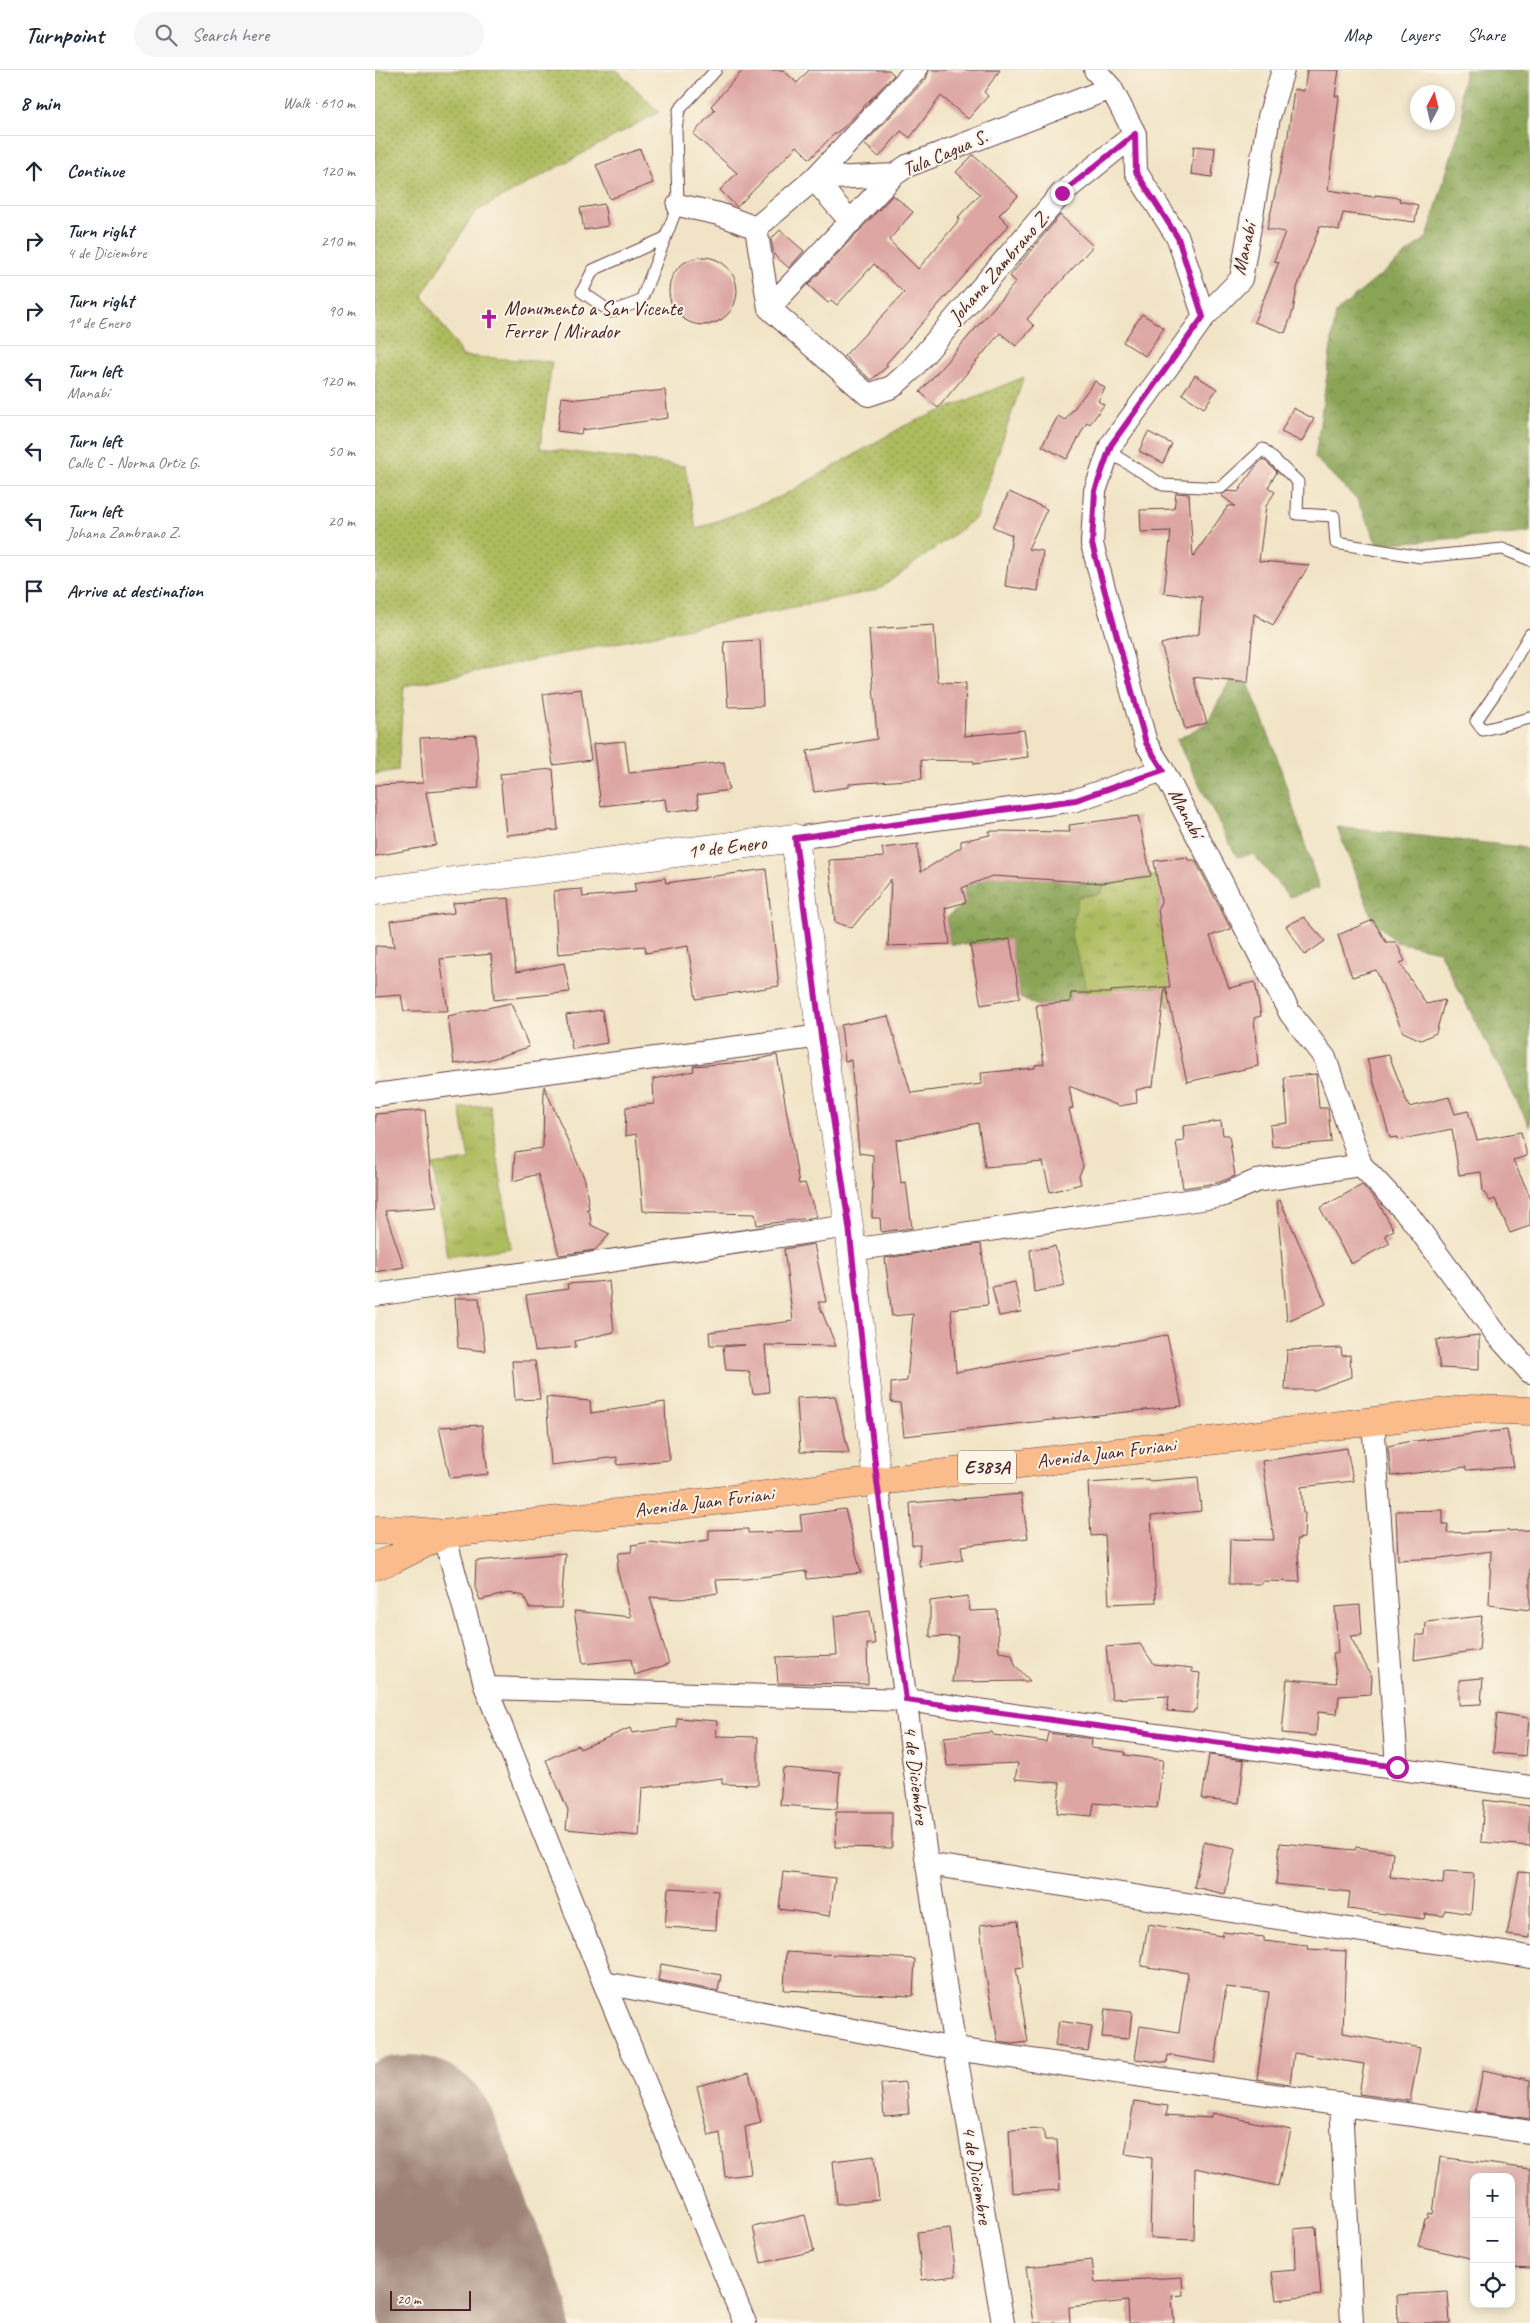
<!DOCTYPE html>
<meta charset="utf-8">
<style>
body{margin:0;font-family:Caveat,sans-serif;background:#f6f6f7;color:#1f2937}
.controls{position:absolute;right:15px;bottom:15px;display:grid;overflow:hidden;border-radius:10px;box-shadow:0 2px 12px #0003}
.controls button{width:45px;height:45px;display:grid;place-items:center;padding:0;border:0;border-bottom:1px solid #e0e1e3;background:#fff;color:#1f2937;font:25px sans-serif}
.compass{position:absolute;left:1035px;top:15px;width:45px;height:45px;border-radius:50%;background:#fff;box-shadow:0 2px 12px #0003;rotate:7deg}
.scale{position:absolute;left:15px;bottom:12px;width:81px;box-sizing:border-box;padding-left:5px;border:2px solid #4a1f2b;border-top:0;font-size:14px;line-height:18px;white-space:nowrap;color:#4a1f2b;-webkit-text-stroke:4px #fcf5e5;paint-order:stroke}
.stop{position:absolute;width:15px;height:15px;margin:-11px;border:4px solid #b5179e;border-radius:50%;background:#fff}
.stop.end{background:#b5179e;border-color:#fff;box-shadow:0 1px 5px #0008}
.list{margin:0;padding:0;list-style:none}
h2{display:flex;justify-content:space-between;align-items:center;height:65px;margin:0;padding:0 20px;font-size:21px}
h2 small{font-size:16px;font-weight:400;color:#747a83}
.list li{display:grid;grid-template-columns:32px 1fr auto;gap:15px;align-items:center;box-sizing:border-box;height:70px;padding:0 20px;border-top:1px solid #e0e1e3}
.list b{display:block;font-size:19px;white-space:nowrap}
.list p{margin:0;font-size:16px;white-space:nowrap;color:#747a83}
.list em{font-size:16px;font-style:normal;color:#747a83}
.icon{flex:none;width:28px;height:28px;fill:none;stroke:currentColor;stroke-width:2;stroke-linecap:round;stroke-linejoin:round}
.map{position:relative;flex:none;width:1155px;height:2253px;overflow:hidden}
header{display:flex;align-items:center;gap:30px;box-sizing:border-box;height:70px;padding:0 25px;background:#fff;border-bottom:1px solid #e0e1e3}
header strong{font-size:24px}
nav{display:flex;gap:28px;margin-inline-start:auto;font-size:18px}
.search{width:350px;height:45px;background:#f6f6f7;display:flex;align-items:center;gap:12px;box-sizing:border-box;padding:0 18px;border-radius:28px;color:#747a83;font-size:19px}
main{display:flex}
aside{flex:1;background:#fff}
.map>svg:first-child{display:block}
.grass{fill:url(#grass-dots);stroke:#7c6e45}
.forest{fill:url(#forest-crowns);stroke:#6a6240}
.park{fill:url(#park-tufts);stroke:#7c6e45}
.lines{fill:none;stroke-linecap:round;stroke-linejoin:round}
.runway{stroke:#9e8278;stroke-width:182}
.building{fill:#dda6a3}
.service-casing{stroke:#633d42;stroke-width:13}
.minor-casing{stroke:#633d42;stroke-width:24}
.tertiary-casing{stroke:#633d42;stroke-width:29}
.primary-casing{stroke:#633d42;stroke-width:29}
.service{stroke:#fff;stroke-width:11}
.minor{stroke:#fff;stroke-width:22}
.tertiary{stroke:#fff;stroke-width:28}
.primary{stroke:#fabc8b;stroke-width:28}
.route{stroke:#b5179e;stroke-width:6}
.labels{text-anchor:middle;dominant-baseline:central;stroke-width:4;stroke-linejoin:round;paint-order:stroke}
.shield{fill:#fcf5e5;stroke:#7f5f63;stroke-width:1}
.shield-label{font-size:19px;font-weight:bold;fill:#4a1f2b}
.street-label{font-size:20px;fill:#4a1f2b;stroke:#fcf5e5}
.poi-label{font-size:20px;fill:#4a1f2b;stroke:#fcf5e5;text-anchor:start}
</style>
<header>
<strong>Turnpoint</strong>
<div class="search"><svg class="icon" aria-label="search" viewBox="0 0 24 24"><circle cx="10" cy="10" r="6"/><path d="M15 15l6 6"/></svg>Search here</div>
<nav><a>Map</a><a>Layers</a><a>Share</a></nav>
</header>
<main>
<aside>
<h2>8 min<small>Walk · 610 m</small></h2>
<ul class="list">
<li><svg class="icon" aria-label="ahead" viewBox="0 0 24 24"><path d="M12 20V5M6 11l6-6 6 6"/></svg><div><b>Continue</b></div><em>120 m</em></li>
<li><svg class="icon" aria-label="right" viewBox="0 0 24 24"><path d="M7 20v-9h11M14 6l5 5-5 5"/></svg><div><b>Turn right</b><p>4 de Diciembre</p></div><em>210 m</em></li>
<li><svg class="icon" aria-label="right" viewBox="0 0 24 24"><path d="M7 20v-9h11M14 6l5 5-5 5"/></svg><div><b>Turn right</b><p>1º de Enero</p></div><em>90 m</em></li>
<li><svg class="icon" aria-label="left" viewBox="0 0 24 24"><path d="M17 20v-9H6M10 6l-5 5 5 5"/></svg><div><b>Turn left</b><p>Manabí</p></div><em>120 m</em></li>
<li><svg class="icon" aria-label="left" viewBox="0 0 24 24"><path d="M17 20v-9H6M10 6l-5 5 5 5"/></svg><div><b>Turn left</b><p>Calle C - Norma Ortiz G.</p></div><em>50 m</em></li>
<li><svg class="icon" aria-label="left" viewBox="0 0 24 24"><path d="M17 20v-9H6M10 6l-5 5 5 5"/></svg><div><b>Turn left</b><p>Johana Zambrano Z.</p></div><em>20 m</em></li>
<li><svg class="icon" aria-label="arrive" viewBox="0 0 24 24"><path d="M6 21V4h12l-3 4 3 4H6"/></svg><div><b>Arrive at destination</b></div></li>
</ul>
</aside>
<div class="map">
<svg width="1155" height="2253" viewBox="0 0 1155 2253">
<defs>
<pattern id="grass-dots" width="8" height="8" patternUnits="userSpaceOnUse" patternTransform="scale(1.25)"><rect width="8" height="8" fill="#adbc5f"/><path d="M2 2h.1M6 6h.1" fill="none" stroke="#8f984f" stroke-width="1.8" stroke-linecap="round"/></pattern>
<pattern id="forest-crowns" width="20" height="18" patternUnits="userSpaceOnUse" patternTransform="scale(1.25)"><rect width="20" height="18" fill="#8aa456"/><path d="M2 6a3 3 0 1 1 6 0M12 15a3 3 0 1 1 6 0" fill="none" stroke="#738547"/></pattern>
<pattern id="park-tufts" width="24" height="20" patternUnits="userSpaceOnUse" patternTransform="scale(1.25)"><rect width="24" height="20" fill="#adbc5f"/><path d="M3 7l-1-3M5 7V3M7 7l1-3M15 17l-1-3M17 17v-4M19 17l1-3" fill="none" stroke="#8f984f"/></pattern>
</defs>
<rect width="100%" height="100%" fill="#fcf5e5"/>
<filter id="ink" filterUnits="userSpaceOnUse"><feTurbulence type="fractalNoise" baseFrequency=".02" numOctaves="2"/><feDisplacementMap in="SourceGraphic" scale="10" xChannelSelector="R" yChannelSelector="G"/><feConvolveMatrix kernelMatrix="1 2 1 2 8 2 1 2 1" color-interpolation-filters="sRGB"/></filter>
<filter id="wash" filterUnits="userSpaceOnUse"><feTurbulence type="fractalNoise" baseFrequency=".0096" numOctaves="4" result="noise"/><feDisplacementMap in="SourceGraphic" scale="20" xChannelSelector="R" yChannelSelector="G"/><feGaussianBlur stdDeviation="1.12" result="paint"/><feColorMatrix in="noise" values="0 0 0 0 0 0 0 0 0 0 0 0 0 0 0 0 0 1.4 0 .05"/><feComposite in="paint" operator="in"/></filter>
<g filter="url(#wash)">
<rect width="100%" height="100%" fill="#f1e4c6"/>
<path class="grass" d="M0 0H242L284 42 100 142 47 225 88 286 177 292 165 378 310 396 321 459 407 426 529 356 649 307 601 448 503 520 29 616 23 700 0 704Z"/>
<path class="forest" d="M1090 0H1155V463L1002 474 982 430 940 388 961 242 1052 167 1088 47 1086 22Z
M855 611 873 613 900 681 944 818 914 827 878 784 862 787 801 670 832 653Z
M962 757 1147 777 1155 782V1057L1064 881 1021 872 998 850Z
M727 794 731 813 697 864 713 923H696L695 932 661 935 645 928 635 869 595 875 575 874 572 847 591 832 589 817 617 806 692 811 700 798Z"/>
<path class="park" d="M783 805 786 829 783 839 789 879 804 937 792 936 791 929 786 917 737 919 736 935 713 923 696 864 703 827 725 824 731 813Z
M115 1035 136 1178 72 1187 58 1095 94 1090 85 1038Z"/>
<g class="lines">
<path class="runway" d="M33 2076 103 2253"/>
</g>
<g id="blocks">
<path class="building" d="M368 0H408L422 13 434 0H514L519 5 469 57 457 66 435 89 422 76 362 137 345 120 362 103 318 64 340 40 336 36Z
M554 0H625L609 22 613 26 593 49 566 26 535 68 526 61 504 87 489 74 551 9Z
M932 0H964L960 26H964L953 120 999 127 1000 125 1025 128 1024 131 1043 135 1040 152 968 143 964 160 945 156 922 218 918 241 910 263 879 252 904 192 899 191 910 162 892 159 913 66 919 19 929 21Z
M819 76 840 78 837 107 816 104Z
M265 79 278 113 235 129 221 95Z
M598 85 643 126 624 145 634 155 511 294 513 296 496 310 469 286 529 223 499 194 462 235 456 230 453 233 433 215 518 125 538 142 514 170 543 199 585 149 583 147 605 124 581 102Z
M229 134 233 156 209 160 205 138Z
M685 145 718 176 652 249 659 256 641 276 625 263 563 338 545 322 641 212 635 206Z
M405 160 429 181 414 198 399 185 396 169Z
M294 221a34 34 0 1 1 68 0a34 34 0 1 1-68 0Z
M767 244 789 258 770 286 748 272Z
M820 305 842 319 829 338 807 324Z
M720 311 730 318 723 331 729 335 715 354 712 352 692 389 667 376 683 346 690 350Z
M290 320 293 348 207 360 206 364 182 361 187 327 203 329Z
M918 338 939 349 927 372 906 362Z
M773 362 797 374 788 393 764 381Z
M888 389 902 402 893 417 900 422 891 436 884 491 934 495 898 555 879 544 873 613 818 607 832 653 810 659 786 574 824 564 827 527 789 523 796 461 766 462 765 440 799 439 801 423 814 424 818 487 853 436H860L846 425 853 421 863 422 880 397Z
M634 422 672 439 653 479 668 481 663 521 630 516 637 465 618 457Z
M559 555 563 612 591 613 589 666 649 660 653 687 599 694V691L546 690 547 709 474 714V717L439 722 432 681 502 669 494 559Z
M385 570 388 636 353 637 349 572Z
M206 619 216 690 178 695 168 624Z
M101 665 104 718 51 722 61 775 0 786V715L48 713 45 668Z
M250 671 254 703 349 692 354 720 322 725 324 738 292 742 290 729 226 736 218 674Z
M178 699 183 760 131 765 125 704Z
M763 746 776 806 727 813 617 806 587 818 591 832 570 838 575 874 513 876 516 809 477 858 460 852 454 790 509 787 507 778 544 774 542 777 546 802 586 777V771L615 765 614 761 695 762 694 755Z
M812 787 813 790H820L856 859 835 866 854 918 880 912 886 946 879 948 883 996 812 1012 791 917H795L783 839 786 832 779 791Z
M391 799 404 916 321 929 313 876 271 883 270 876 183 884 179 821 207 819 208 827 261 822 259 813 290 808 291 813Z
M134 828 141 902 189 893 195 922 119 930 116 884 65 889 73 941H29L26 925 0 927V876L19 877 15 851 79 843 78 833Z
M929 847 950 871 930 885 911 856Z
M998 850 1011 872H1021L1030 891 1025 893 1051 934 1070 930 1061 963 1046 970 1028 962 1001 900 977 907 963 865Z
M635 869 645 928 606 935 595 875Z
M790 917 778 1016 761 1020 762 1033 744 1036 694 1016 698 1038 694 1039 708 1097 704 1106 706 1114 675 1122 668 1092 610 1097 603 1053 521 1070 526 1113 531 1112 537 1158 506 1162 505 1148H497L498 1085 484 1083 476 990 470 991 466 955 513 946 536 1023 607 1014 606 1003 660 998V995L669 994 661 935 695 932 696 923H736V921Z
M136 933 154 977 113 990 79 994 73 946Z
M227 940 232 973 197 979 191 945Z
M402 985 424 1114 430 1113 442 1147 382 1155 380 1144 268 1141 261 1064 250 1066 251 1037 279 1034 278 1009 319 1001 318 996 370 992Z
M1014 985 1034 1037 1074 1027 1080 1044 1093 1041 1102 1070 1146 1062 1152 1086 1138 1090 1155 1126V1156L1135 1163 1120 1129 1115 1131 1108 1121 1106 1102 1084 1105 1077 1059 1023 1070V1067L1015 1068 992 989Z
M941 1004 944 1038H953L956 1072 897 1077 895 1055 913 1053 909 1007Z
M169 1016 210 1110 214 1139H211L215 1144 216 1155 235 1164 220 1180 184 1185 163 1104 138 1111 140 1082 168 1078Z
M50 1040 56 1111 62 1137 10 1141 29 1197 0 1202V1044Z
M846 1051 848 1065H854L860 1106 842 1113 808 1118 801 1072 809 1071 808 1056Z
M987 1115 1004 1134 1019 1160 1010 1165 1015 1173 976 1194 945 1138Z
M905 1130 951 1234 912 1251 902 1131Z
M439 1174 451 1232H443L461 1276 390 1275 394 1322 378 1324 374 1301 351 1300 348 1277 370 1275H335L334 1262 418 1251 409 1179Z
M606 1174 613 1235 576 1239 581 1302 792 1265 807 1336 529 1366 525 1333 516 1332V1313L532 1311 538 1244 517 1246 510 1188Z
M680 1176 690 1216 659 1222 655 1180Z
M234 1211 239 1262 200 1271 201 1277 160 1281 151 1225 193 1219 192 1214Z
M640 1212 646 1242 624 1246 617 1217Z
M80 1228H104L110 1281 83 1278Z
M1104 1265V1300L1065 1298 1061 1270Z
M966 1278 967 1286 975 1285 976 1307 940 1320H910L912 1280Z
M137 1291H160L165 1329 140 1330Z
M460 1326 474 1383 425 1382 422 1328Z
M171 1327 215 1331 216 1343 290 1332 291 1361 295 1390 242 1395V1387L176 1395Z
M107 1355 113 1404 75 1408 64 1357Z
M1132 1360 1139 1397 1091 1400V1397L1016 1406 1013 1376 1031 1372Z
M972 1378 978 1411 926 1417 928 1443H930L929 1468 922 1469 925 1512 888 1511 887 1514H854L855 1469 899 1470 887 1391Z
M823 1407 826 1441 776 1446 781 1532 734 1534 730 1465 716 1466 713 1413 773 1409 774 1411Z
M646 1424 653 1468 586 1476 588 1490 544 1496 545 1475H537L535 1433Z
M470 1439 486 1503 432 1509 431 1501 371 1509 341 1510 343 1523 306 1529 275 1527 294 1594 259 1605 256 1589 208 1594 199 1541 256 1547 242 1500 244 1483 256 1482 257 1475 275 1472 299 1475 334 1470V1460L373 1459V1463L427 1461 425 1445Z
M1068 1440V1454H1073L1072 1463 1155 1460V1540L1114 1535 1116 1481 1066 1488 1023 1490 1021 1441Z
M190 1483 186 1538H154L149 1526 134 1523 105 1530 100 1517 101 1491Z
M593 1526 595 1541 622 1540 624 1582 637 1584 640 1595 655 1611 577 1612 583 1566 555 1567V1531Z
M985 1535 987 1565 975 1566 997 1607 996 1624 964 1626 962 1644 943 1642 941 1666 907 1663 912 1609 962 1613 958 1583H963L960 1537Z
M495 1541 500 1574H492L493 1614 403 1613 401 1587 462 1585 459 1546Z
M1107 1546 1104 1580 1039 1590 1041 1565H1050L1051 1552Z
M765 1574 779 1594 817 1598V1602L825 1603 821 1640H819L818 1643 792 1641 794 1626 737 1629 731 1577Z
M1108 1608 1106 1634 1084 1635V1610Z
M1122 1643 1154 1648 1151 1686 1118 1683Z
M302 1648 342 1651 341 1666 383 1667V1715L347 1714V1708L267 1718 264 1766 191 1759 193 1740 171 1690 203 1675 205 1679 255 1658 257 1663 302 1657Z
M617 1662 618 1665 671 1672 673 1663 717 1669 716 1678 750 1682V1685L788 1690 782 1738 719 1733 717 1746 682 1743 685 1713 640 1709 643 1693 572 1696 569 1667Z
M834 1685 869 1690 864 1733 827 1729Z
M408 1698 465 1702 462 1739 405 1735Z
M1109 1730 1155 1736V1776L1106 1772Z
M461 1742H517V1778L460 1777Z
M829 1772 860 1779 850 1824 819 1817Z
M905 1773 980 1780 981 1777 1018 1782 1015 1807 1068 1814 1069 1802 1099 1804 1096 1844 1070 1840 1069 1846 1050 1844 1049 1849 973 1839 975 1822 901 1814Z
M408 1802 460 1808 455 1846 404 1839Z
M1144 1802 1155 1803V1868L1132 1865Z
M293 1818 343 1821 341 1860 290 1857Z
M643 1851 648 1897 641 1898 653 1972 638 1974 623 1972 610 1901 605 1855Z
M773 1854 847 1866 848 1862 889 1867V1871L933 1876 932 1879 971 1881 968 1963 1045 1978 1035 2031 984 2024 989 1994 919 1983 915 2014 882 2009 894 1922 851 1917 840 1993 793 1985 792 1993 760 1989 765 1956 804 1962 813 1903 766 1896Z
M411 1882 540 1889 538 1926 409 1920Z
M286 1894 346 1905 343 1921 283 1910Z
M730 1939 757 1942 754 1969 727 1967Z
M684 1951 717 1956 713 1981 680 1976Z
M1108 2000 1155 2010V2049L1100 2041Z
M374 2003 386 2053 370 2057 376 2104 350 2107 345 2063 334 2066 322 2016Z
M531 2012 534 2044 509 2046 506 2014Z
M759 2031 793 2036 791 2045 835 2048 837 2043 916 2060 903 2116 820 2098 819 2170 775 2168 777 2088 750 2084Z
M668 2059 670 2070H682L685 2120 637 2123 634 2060Z
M499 2086 504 2130 462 2134 458 2091Z
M1065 2087 1155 2099V2198L1136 2197V2107H1099V2189L1043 2176 1050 2149 1053 2148 1054 2143 1058 2144Z
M430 2145 439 2181 386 2193 378 2157Z
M941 2157 946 2225 901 2230 897 2202 920 2200 919 2159Z
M575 2158 581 2206 547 2210 542 2162Z
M717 2190 720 2212 807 2207 808 2225 797 2226 799 2253H754L753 2231 694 2237 695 2253H659L651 2197Z
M1073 2222 1075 2253H1023L1022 2225Z"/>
</g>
</g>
<g filter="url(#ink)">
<use href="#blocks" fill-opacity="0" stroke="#633d42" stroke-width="1"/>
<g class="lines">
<defs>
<path id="service" d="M290 168 218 200 207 222 236 242 266 231 303 135 301 59 304 40 341 0
M734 382 788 415 846 418 888 379 923 412 922 444 959 446 961 473 1046 487 1128 479 1155 490
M1155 564 1121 622 1101 651 1108 660 1155 648"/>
<path id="minor" d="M720 0 736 18 760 64 761 102 803 168 829 247
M908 0 894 47 866 209 829 247 736 375 720 421 717 474 771 673 788 700 915 943 950 988 986 1095
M439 109 519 105
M439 109 476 152
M303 135 344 144 381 158
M381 158 394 238 493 325 517 317 536 300 687 123 760 64
M381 158 439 109 541 0
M394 238 519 105 532 96 736 18
M420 768 701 730 788 700
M0 1025 446 966
M477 1180 846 1126 881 1111 986 1095 1035 1147 1122 1265 1155 1302
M0 1225 474 1156
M998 1350 1022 1697
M502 1411 552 1794 580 1979 628 2253
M69 1464 111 1618 229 1913 370 2253
M111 1618 531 1630 1155 1717
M552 1794 1155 1887
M229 1913 580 1979 1155 2062
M966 2034 977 2253"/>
<path id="tertiary" d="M0 821 420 768 446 966 474 1156 502 1411"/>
<path id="primary" d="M0 1460H30L69 1464 1097 1339 1155 1341
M0 1496 19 1489 69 1464"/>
</defs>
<use href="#service" class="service-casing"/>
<use href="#minor" class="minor-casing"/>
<use href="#tertiary" class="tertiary-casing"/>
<use href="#primary" class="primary-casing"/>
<use href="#service" class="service"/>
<use href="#minor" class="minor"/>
<use href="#tertiary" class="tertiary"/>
<use href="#primary" class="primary"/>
</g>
</g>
<g class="lines" filter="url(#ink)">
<path class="route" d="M687 123 760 64 761 102 803 168 828 247 736 375 720 421 717 474 771 673 788 700 701 730 420 768 446 966 474 1156 502 1411 531 1630 1022 1697"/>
</g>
<defs>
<symbol id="church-bare" viewBox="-9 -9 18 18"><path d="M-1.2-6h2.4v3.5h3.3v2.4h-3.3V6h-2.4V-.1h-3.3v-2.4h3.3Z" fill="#b5179e" stroke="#fcf5e5" stroke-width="2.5" paint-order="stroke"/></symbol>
</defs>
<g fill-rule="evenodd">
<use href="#church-bare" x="100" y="235" width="28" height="28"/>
</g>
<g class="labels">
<rect class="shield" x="583" y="1380.5" width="58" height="33" rx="4"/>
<g class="shield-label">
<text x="612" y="1397">E383A</text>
</g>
<g class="street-label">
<text transform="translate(570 83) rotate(-23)">Tula Cagua S.</text>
<text transform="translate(869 179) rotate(-77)">Manabí</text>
<text transform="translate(624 197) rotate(-49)">Johana Zambrano Z.</text>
<text transform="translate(811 743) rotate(62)">Manabí</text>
<text transform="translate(352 777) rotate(-7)">1º de Enero</text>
<text transform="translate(731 1383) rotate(-7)">Avenida Juan Furiani</text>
<text transform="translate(329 1432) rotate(-7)">Avenida Juan Furiani</text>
<text transform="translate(541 1705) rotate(83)">4 de Diciembre</text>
<text transform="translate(602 2105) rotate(80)">4 de Diciembre</text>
</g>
<g class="poi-label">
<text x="129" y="238">Monumento a San Vicente<tspan x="129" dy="23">Ferrer | Mirador</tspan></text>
</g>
</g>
</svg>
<div class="controls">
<button>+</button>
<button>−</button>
<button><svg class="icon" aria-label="locate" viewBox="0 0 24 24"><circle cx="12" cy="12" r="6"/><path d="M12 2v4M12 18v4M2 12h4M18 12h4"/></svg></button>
</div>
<svg class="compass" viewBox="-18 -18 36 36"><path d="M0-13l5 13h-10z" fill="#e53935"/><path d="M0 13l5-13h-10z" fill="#747a83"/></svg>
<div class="scale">20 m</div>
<div class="stop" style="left:1022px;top:1697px"></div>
<div class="stop end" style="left:687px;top:123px"></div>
</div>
</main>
